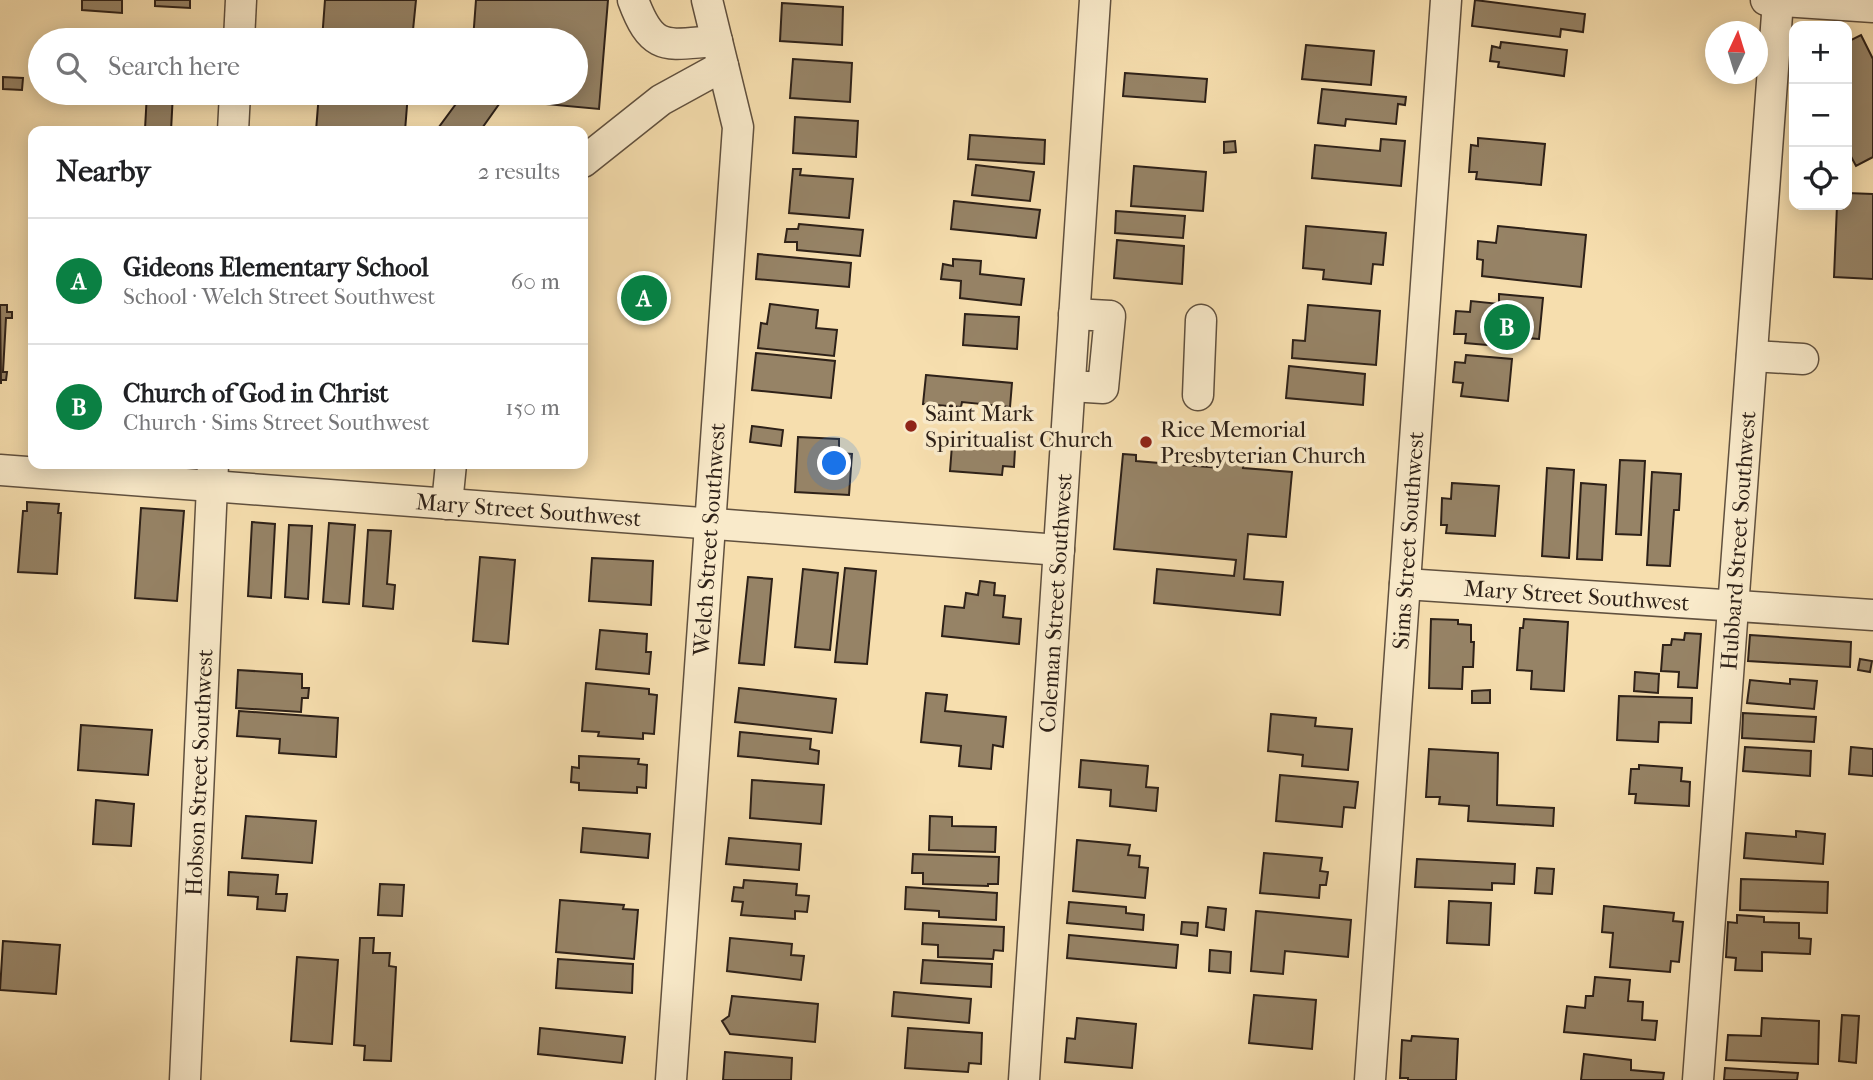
<!DOCTYPE html>
<meta charset="utf-8">
<style>
body{margin:0;font-family:"IM FELL French Canon",serif;background:#f6f6f6;color:#202124}
.controls{position:absolute;right:21px;top:21px;display:grid;overflow:hidden;border-radius:14px;box-shadow:0 4px 18px #0003}
.controls button{width:63px;height:63px;display:grid;place-items:center;padding:0;border:0;border-bottom:2px solid #e0e0e0;background:#fff;color:#202124;font:35px sans-serif}
.compass{position:absolute;left:1705px;top:21px;width:63px;height:63px;border-radius:50%;background:#fff;box-shadow:0 4px 18px #0003;rotate:4deg}
.you{position:absolute;left:835px;top:464px;width:24px;height:24px;margin:-18px;border:5px solid #fff;border-radius:50%;background:#1a73e8;box-shadow:0 0 0 10px #1a73e833}
.badge{display:grid;place-items:center;width:46px;height:46px;border-radius:50%;background:#0b8043;color:#fff;font-size:23px;font-weight:700}
.pin{position:absolute;translate:-50% -50%;border:4px solid #fff;box-shadow:0 2px 7px #0006}
.list{margin:0;padding:0;list-style:none}
h2{display:flex;justify-content:space-between;align-items:center;height:91px;margin:0;padding:0 28px;font-size:30px}
h2 small{font-size:23px;font-weight:400;color:#757577}
.list li{display:grid;grid-template-columns:46px 1fr auto;gap:21px;align-items:center;box-sizing:border-box;height:126px;padding:0 28px;border-top:2px solid #e0e0e0}
.list b{display:block;font-size:26px;white-space:nowrap}
.list p{margin:0;font-size:23px;white-space:nowrap;color:#757577}
.list em{font-size:23px;font-style:normal;color:#757577}
.icon{flex:none;width:38px;height:38px;fill:none;stroke:currentColor;stroke-width:2;stroke-linecap:round;stroke-linejoin:round}
.map{position:relative;flex:none;width:1873px;height:1080px;overflow:hidden}
.search{position:absolute;background:#fff;box-shadow:0 4px 18px #0003;left:28px;top:28px;width:560px;height:77px;display:flex;align-items:center;gap:18px;box-sizing:border-box;padding:0 24px;border-radius:38px;color:#757577;font-size:26px}
.panel{position:absolute;background:#fff;box-shadow:0 4px 18px #0003;left:28px;top:126px;width:560px;height:343px;border-radius:14px}
.map>svg:first-child{display:block}
.building{fill:#968366;stroke:#2e2118;stroke-width:2}
.lines{fill:none;stroke-linecap:round;stroke-linejoin:round}
.minor-casing{stroke:#60503e;stroke-width:33}
.minor{stroke:#f9eaca;stroke-width:30}
.poi-dot{fill:#8f2418;stroke:#f9eaca;stroke-width:2.5}
.labels{text-anchor:middle;dominant-baseline:central;stroke-width:7;stroke-linejoin:round;paint-order:stroke}
.poi-label{font-size:23px;fill:#2e2118;stroke:#f9eaca;text-anchor:start}
.street-label{font-size:23px;fill:#2e2118;stroke:#f9eaca}
</style>
<div class="map">
<svg width="1873" height="1080" viewBox="0 0 1873 1080">
<rect width="100%" height="100%" fill="#f6deae"/>
<filter id="stains"><feTurbulence type="fractalNoise" baseFrequency=".00286" numOctaves="4"/><feColorMatrix values="0 0 0 0 .2 0 0 0 0 .09 0 0 0 0 .02 0 0 0 .5 -.17"/></filter>
<radialGradient id="worn" r=".72"><stop offset=".6" stop-color="#630" stop-opacity="0"/><stop offset="1" stop-color="#630" stop-opacity=".3"/></radialGradient>
<path class="building" d="M82 0H122V13L82 10Z
M155 0H190V8L155 6Z
M325 0H416L412 40H322Z
M476 0H608L599 109 502 100 480 131H436L464 93H576V40H473Z
M1475 0 1585 14 1583 32 1561 29 1560 37 1472 26Z
M782 3 843 7 842 45 780 41Z
M1861 35 1873 59V157L1856 166 1847 149V42Z
M1501 42 1567 50 1564 76 1498 67 1499 62 1490 61 1492 46 1500 48Z
M1306 45 1374 51 1371 85 1302 79Z
M793 59 852 63 850 102 790 98Z
M1125 73 1207 79 1205 102 1123 96Z
M3 77 23 78 22 90 3 89Z
M1322 89 1406 97 1405 105 1398 104 1396 124 1346 119 1345 126 1318 123Z
M147 93H173L171 131 145 129Z
M319 93H408L405 131H316Z
M795 117 858 121 856 157 793 153Z
M970 135 1045 140 1044 164 968 159Z
M1478 138 1545 144 1541 185 1476 179 1477 172H1469L1471 145 1478 146Z
M1381 139 1405 141 1401 186 1312 178 1315 145 1380 151Z
M1235 141 1236 152 1224 153V142Z
M976 165 1034 172 1030 201 972 195Z
M1134 166 1206 172 1203 211 1131 206Z
M793 169H801L800 175 853 179 849 218 789 213Z
M1847 193 1873 194V279L1834 277 1837 205H1847Z
M954 201 1040 210 1036 238 951 229Z
M1116 211 1185 216 1183 238 1115 233Z
M799 224 863 230 860 256 797 250V242H785L787 229H798Z
M1306 226 1386 233 1383 265 1373 264 1371 284 1323 279 1324 270 1303 268Z
M1498 226 1586 235 1581 287 1482 276 1483 260 1477 259 1478 241 1496 243Z
M1117 240 1184 246 1182 284 1114 278Z
M758 254 851 263 849 287 756 279Z
M953 259 981 261 980 274 1024 279 1021 305 960 298 961 281 941 279 943 264 953 266Z
M1499 294 1543 298 1539 339 1499 336 1498 346 1465 343 1466 334H1454L1456 311 1470 312 1471 301 1499 304Z
M770 304 818 310 816 328 837 330 834 356 758 348 761 323 767 324Z
M0 305H7V312H12V318H6L3 372H7L6 380H1V384Z
M1308 305 1380 311 1376 365 1292 358 1293 340 1305 341Z
M965 314 1019 317 1017 349 963 345Z
M756 353 835 361 831 398 752 390Z
M1466 355 1512 359 1508 401 1461 396 1463 383 1453 382 1455 362 1465 363Z
M1289 366 1365 374 1363 405 1286 398Z
M926 375 1012 383 1010 407 962 402 961 407 923 404Z
M752 426 783 430 781 446 750 442Z
M967 436 1006 438 1005 448 1015 449 1014 467 1003 466 1002 475 950 471 952 445 966 446Z
M798 437 839 439V453L852 454 849 495 795 492Z
M1123 454 1136 455V461L1220 468V458L1244 460 1243 468 1292 472 1286 537 1248 534 1244 579 1283 582 1280 615 1154 603 1157 569 1234 576 1236 560 1114 549Z
M1620 460 1645 461 1641 535 1616 534Z
M1547 468 1574 470 1569 558 1542 556Z
M1652 472 1681 474 1679 510H1674L1670 566 1647 565Z
M1452 483 1499 486 1495 536 1446 533 1447 525H1441L1442 498 1451 499Z
M1581 483 1606 485 1602 560 1577 559Z
M27 502 59 504 58 513H61L57 574 18 572 23 511H27Z
M141 508 184 511 177 601 135 598Z
M252 522 275 524 271 598 248 596Z
M329 523 355 525 349 604 323 602Z
M289 525 312 526 308 599 285 597Z
M368 530 391 531 387 584 395 585 393 609 363 606Z
M480 557 515 560 508 644 473 641Z
M592 558 653 561 651 605 589 601Z
M845 568 876 571 867 664 835 662Z
M803 569 838 573 830 650 795 647Z
M748 577 772 579 764 665 739 663Z
M980 581 995 583 994 595 1005 596 1003 617 1021 619 1019 644 942 636 945 606 964 608 966 593 978 595Z
M1431 619 1458 620V624L1471 625V642H1474L1473 667H1463L1462 689 1429 688Z
M1524 619 1568 622 1564 691 1531 689 1532 671 1517 670 1520 628H1523Z
M600 630 647 634 646 652H651L649 674 596 669Z
M1685 633 1701 634 1697 688 1678 687 1679 672 1661 671 1663 645H1671L1672 639 1684 640Z
M1750 635 1851 642 1850 667 1748 661Z
M1860 659 1872 661 1870 672 1858 670Z
M238 670 302 674V688H309L308 698H302L301 712 236 708Z
M1635 672 1659 674 1658 693 1634 691Z
M1790 679 1817 681 1814 709 1747 703 1750 680 1790 684Z
M586 683 649 689V694L657 695 654 734 643 733V739L598 736 599 732 582 731Z
M739 688 836 699 832 733 735 722Z
M1490 690V703H1472V691Z
M926 693 947 695 945 711 1006 717 1003 747 993 745 991 769 959 766 961 746 921 742Z
M1619 696 1692 698 1691 723 1659 722 1658 742 1617 740Z
M239 711 338 718 336 757 279 753 280 739 237 736Z
M1743 713 1816 717 1814 742 1742 738Z
M1271 714 1316 718 1315 726 1352 729 1348 770 1302 766 1303 755 1268 751Z
M81 725 152 730 148 775 78 770Z
M740 732 811 739 810 749 819 751 818 764 738 756Z
M1745 747 1811 751 1810 776 1743 771Z
M1851 747 1873 749V776L1849 774Z
M1429 749 1498 753 1497 805 1554 808 1553 826 1468 821 1469 806 1439 804 1440 797H1426Z
M579 756 639 759 638 764 647 765 646 788 637 787V793L579 790V783L571 782 572 767 579 768Z
M1081 760 1148 766 1146 787 1158 788 1156 811 1110 806 1111 790 1079 787Z
M1639 765 1682 768 1681 781 1690 782 1689 806 1635 803 1636 794H1629L1631 769H1639Z
M1280 775 1358 782 1355 808 1344 807 1342 827 1276 821Z
M752 780 824 785 821 824 750 818Z
M96 800 134 804 131 846 93 844Z
M246 816 316 821 312 863 242 858Z
M930 816 952 817V826L996 827 995 852 929 850Z
M583 828 650 834 648 858 581 852Z
M1796 831 1825 834 1823 864 1744 858 1746 833 1796 837Z
M729 838 801 844 799 870 726 864Z
M1077 840 1130 845 1128 855 1140 856 1139 867 1148 868 1145 898 1073 891Z
M1264 853 1322 858 1320 871 1328 872 1326 885H1320L1319 898 1260 893Z
M913 854 999 857 998 884H988V886L923 884V873H912Z
M1417 859 1515 864 1514 884 1492 883V890L1415 887Z
M1537 868 1554 869 1552 894 1535 893Z
M229 872 278 875 276 894H287L285 911 257 909 258 897 228 895Z
M1741 879 1828 882 1827 913 1740 910Z
M744 880 797 884 796 895 809 896 807 912 795 911V919L741 915 743 902 732 901 734 887 743 888Z
M380 884 404 885 402 916 378 915Z
M906 887 997 893 996 920 939 917V911L905 909Z
M560 900 624 905 623 909 638 910 634 959 556 952Z
M1449 901 1491 903 1489 945 1447 943Z
M1069 902 1126 907V913L1144 915 1143 930 1067 923Z
M1604 906 1674 913 1673 921 1683 922 1679 962 1671 961 1670 972 1610 967 1613 933 1602 932Z
M1208 907 1226 909 1224 930 1206 927Z
M1256 911 1351 920 1348 957 1285 951 1283 974 1251 971Z
M1737 915 1764 917V922L1799 923V938L1811 939 1810 954 1762 952V971L1735 970 1736 958 1726 957 1728 922 1737 923Z
M1182 922 1198 923 1197 936 1181 934Z
M923 923 1004 927 1003 951 994 950 993 959 938 957V945L922 944Z
M1069 935 1178 945 1176 968 1067 958Z
M360 938H374L373 953H390L389 966 396 967 391 1061 364 1060 365 1046 354 1045Z
M730 938 792 944 791 955 804 956 801 980 727 971Z
M3 941 60 945 56 994 0 990Z
M1210 950 1231 952 1230 973 1209 971Z
M297 957 338 960 332 1044 291 1041Z
M558 959 633 964 632 993 556 988Z
M923 960 992 964 991 987 921 983Z
M1595 977 1630 980 1628 1001 1643 1002 1642 1020 1657 1021 1655 1040 1564 1032 1567 1006 1585 1008 1586 996H1593Z
M894 992 971 999 969 1023 892 1016Z
M1254 995 1316 1000 1312 1049 1249 1043Z
M732 996 818 1004 815 1042 730 1034 722 1021 729 1016Z
M1842 1015 1859 1016 1856 1063 1839 1061Z
M1077 1018 1136 1024 1132 1068 1065 1062 1067 1038 1075 1039Z
M1762 1018 1819 1021 1818 1064 1726 1060 1728 1035 1761 1036Z
M540 1028 625 1037 622 1063 538 1054Z
M908 1028 982 1033 981 1064 969 1063 968 1072 905 1068Z
M1412 1036 1458 1039 1456 1080H1408V1078H1400L1402 1040 1411 1041Z
M725 1052 792 1058 791 1080H723Z
M1584 1054 1631 1060V1070L1664 1073 1663 1080H1581Z
M1725 1068 1798 1073 1797 1080H1724Z"/>
<g class="lines">
<defs>
<g id="minor">
<path d="M633 0C653 54 667 44 717 41"/>
<path d="M1766 0 1873 7"/>
<path d="M239 40 241 0"/>
<path d="M233 131 235 93"/>
<path d="M583 162 661 100 723 66"/>
<path d="M1752 356 1803 359"/>
<path d="M1070 386 1103 388 1110 316 1074 314"/>
<path d="M1198 395 1201 320"/>
<path id="s1" d="M0 470 1059 550"/>
<path d="M447 504 451 464"/>
<path id="s2" d="M1405 584 1873 615"/>
<path id="s3" d="M185 1080 213 464"/>
<path id="s4" d="M671 1080 738 127 707 0"/>
<path id="s5" d="M1024 1080 1095 0"/>
<path id="s6" d="M1370 1080 1446 0"/>
<path id="s7" d="M1698 1080 1778 1"/>
</g>
</defs>
<use href="#minor" class="minor-casing"/>
<use href="#minor" class="minor"/>
</g>
<g class="poi-dot">
<circle cx="911" cy="426" r="7"/>
<circle cx="1146" cy="442" r="7"/>
</g>
<g class="labels">
<g class="poi-label">
<text x="925" y="413">Saint Mark<tspan x="925" dy="26">Spiritualist Church</tspan></text>
<text x="1160" y="429">Rice Memorial<tspan x="1160" dy="26">Presbyterian Church</tspan></text>
</g>
<g class="street-label">
<text stroke="none"><textPath href="#s1" startOffset="530">Mary Street Southwest</textPath></text>
<text stroke="none"><textPath href="#s4" startOffset="542">Welch Street Southwest</textPath></text>
<text stroke="none"><textPath href="#s6" startOffset="541">Sims Street Southwest</textPath></text>
<text stroke="none"><textPath href="#s7" startOffset="541">Hubbard Street Southwest</textPath></text>
<text stroke="none"><textPath href="#s2" startOffset="172">Mary Street Southwest</textPath></text>
<text stroke="none"><textPath href="#s5" startOffset="478">Coleman Street Southwest</textPath></text>
<text stroke="none"><textPath href="#s3" startOffset="308">Hobson Street Southwest</textPath></text>
</g>
</g>
<rect width="100%" height="100%" filter="url(#stains)"/>
<rect width="100%" height="100%" fill="url(#worn)"/>
</svg>
<div class="controls">
<button>+</button>
<button>−</button>
<button><svg class="icon" aria-label="locate" viewBox="0 0 24 24"><circle cx="12" cy="12" r="6"/><path d="M12 2v4M12 18v4M2 12h4M18 12h4"/></svg></button>
</div>
<svg class="compass" viewBox="-18 -18 36 36"><path d="M0-13l5 13h-10z" fill="#e53935"/><path d="M0 13l5-13h-10z" fill="#757577"/></svg>
<div class="you"></div>
<div class="pin badge" style="left:644px;top:298px">A</div>
<div class="pin badge" style="left:1507px;top:327px">B</div>
<div class="search"><svg class="icon" aria-label="search" viewBox="0 0 24 24"><circle cx="10" cy="10" r="6"/><path d="M15 15l6 6"/></svg>Search here</div>
<section class="panel">
<h2>Nearby<small>2 results</small></h2>
<ul class="list">
<li><span class="badge">A</span><div><b>Gideons Elementary School</b><p>School · Welch Street Southwest</p></div><em>60 m</em></li>
<li><span class="badge">B</span><div><b>Church of God in Christ</b><p>Church · Sims Street Southwest</p></div><em>150 m</em></li>
</ul>
</section>
</div>
